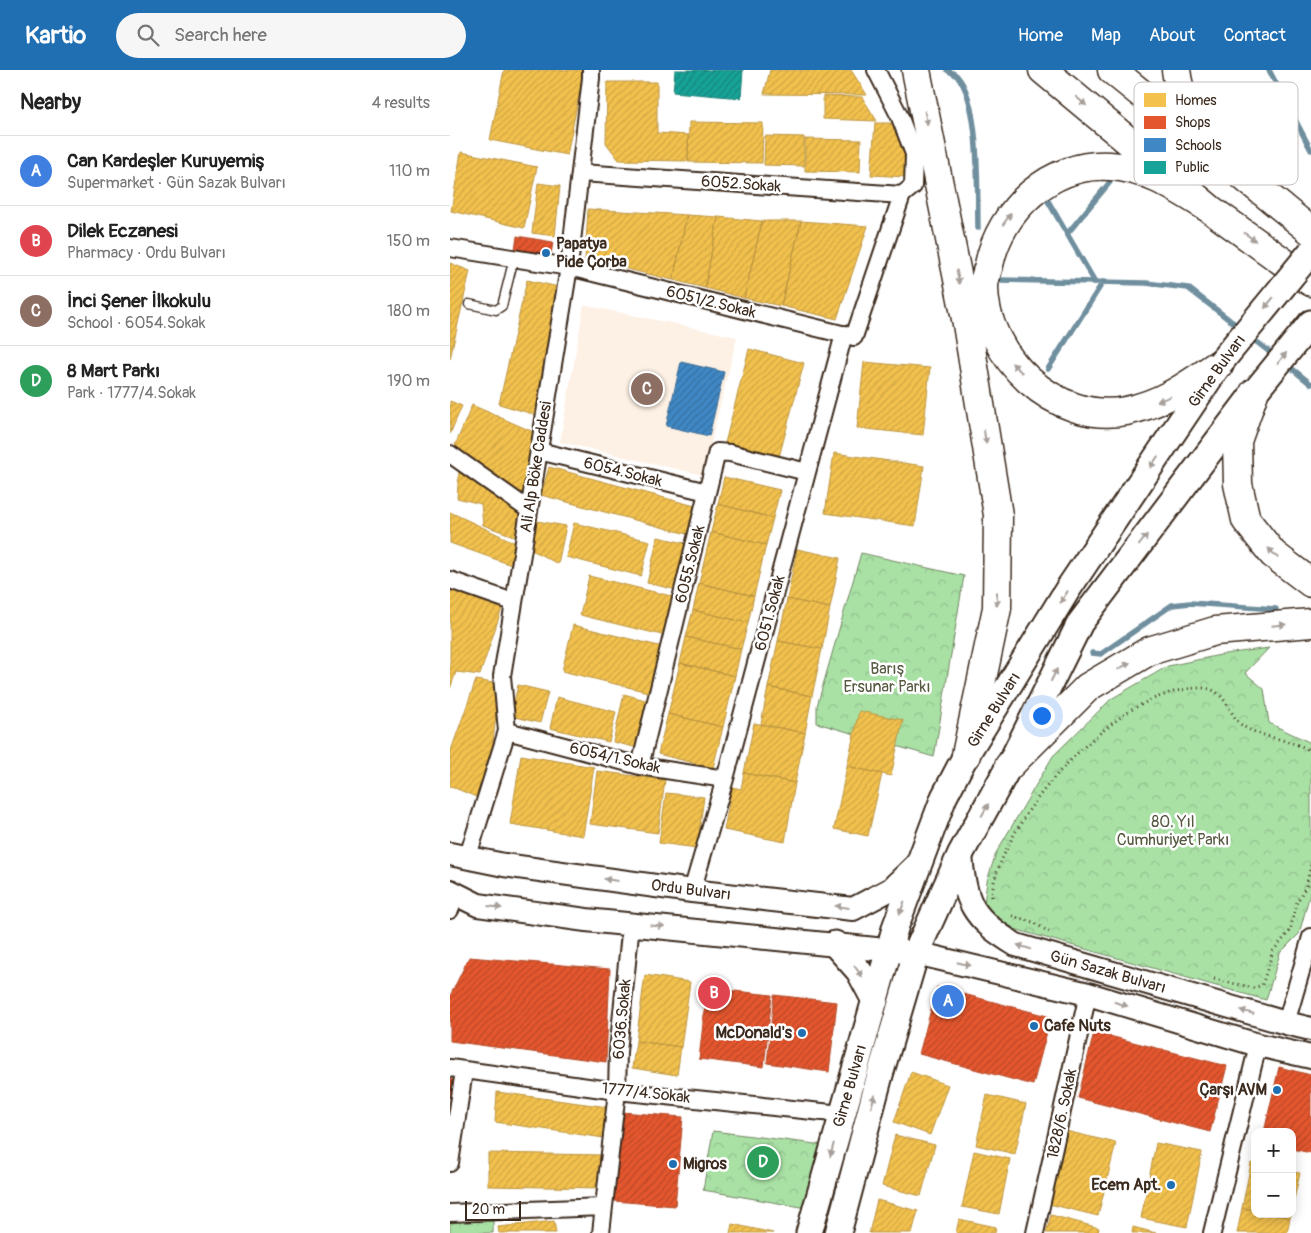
<!DOCTYPE html>
<meta charset="utf-8">
<style>
body{margin:0;font-family:Pangolin,sans-serif;background:#f6f6f6;color:#222}
.controls{position:absolute;right:15px;bottom:15px;display:grid;overflow:hidden;border-radius:10px;box-shadow:0 2px 12px #0003}
.controls button{width:45px;height:45px;display:grid;place-items:center;padding:0;border:0;border-bottom:1px solid #e0e0e0;background:#fff;color:#222;font:25px sans-serif}
.scale{position:absolute;left:15px;bottom:12px;width:56px;box-sizing:border-box;padding-left:5px;border:2px solid #3b2a1e;border-top:0;font-size:14px;line-height:18px;white-space:nowrap;color:#3b2a1e;-webkit-text-stroke:4px #fff;paint-order:stroke}
.you{position:absolute;left:591px;top:645px;width:18px;height:18px;margin:-12px;border:4px solid #fff;border-radius:50%;background:#1a73e8;box-shadow:0 0 0 8px #1a73e833}
.badge{display:grid;place-items:center;width:32px;height:32px;border-radius:50%;background:#1f6fb2;color:#fff;font-size:16px;font-weight:700}
.pin{position:absolute;translate:-50% -50%;border:2px solid #fff;box-shadow:0 1px 5px #0006}
.list{margin:0;padding:0;list-style:none}
h2{display:flex;justify-content:space-between;align-items:center;height:65px;margin:0;padding:0 20px;font-size:21px}
h2 small{font-size:16px;font-weight:400;color:#767676}
.list li{display:grid;grid-template-columns:32px 1fr auto;gap:15px;align-items:center;box-sizing:border-box;height:70px;padding:0 20px;border-top:1px solid #e0e0e0}
.list b{display:block;font-size:19px;white-space:nowrap}
.list p{margin:0;font-size:16px;white-space:nowrap;color:#767676}
.list em{font-size:16px;font-style:normal;color:#767676}
.icon{flex:none;width:28px;height:28px;fill:none;stroke:currentColor;stroke-width:2;stroke-linecap:round;stroke-linejoin:round}
.map{position:relative;flex:none;width:861px;height:1163px;overflow:hidden}
header{display:flex;align-items:center;gap:30px;box-sizing:border-box;height:70px;padding:0 25px;background:#1f6fb2;color:#fff}
header strong{font-size:24px}
nav{display:flex;gap:28px;margin-inline-start:auto;font-size:18px}
.search{width:350px;height:45px;background:#f6f6f6;display:flex;align-items:center;gap:12px;box-sizing:border-box;padding:0 18px;border-radius:28px;color:#767676;font-size:19px}
main{display:flex}
aside{flex:1;background:#fff}
.map>svg:first-child{display:block}
.built{fill:#fdf0e4}
.forest{fill:url(#forest-crowns);stroke:#728662}
.homes{fill:url(#homes-hatch);stroke:#bb9440}
.shops{fill:url(#shops-hatch);stroke:#b14a29}
.schools{fill:url(#schools-hatch);stroke:#3e6c93}
.public{fill:url(#public-hatch);stroke:#227f73}
.lines{fill:none;stroke-linecap:round;stroke-linejoin:round}
.stream{stroke:#6f8f9e;stroke-width:5.5}
.lane-casing{stroke:#3b2a1e;stroke-width:11}
.street-casing{stroke:#3b2a1e;stroke-width:20}
.secondary-casing{stroke:#3b2a1e;stroke-width:26}
.primary-casing{stroke:#3b2a1e;stroke-width:29}
.highway-casing{stroke:#3b2a1e;stroke-width:31}
.path{stroke:#3b2a1e;stroke-width:3;stroke-dasharray:1 4;stroke-linecap:butt}
.lane{stroke:#fff;stroke-width:8}
.street{stroke:#fff;stroke-width:16}
.secondary{stroke:#fff;stroke-width:22}
.primary{stroke:#fff;stroke-width:25}
.highway{stroke:#fff;stroke-width:28}
.primary-bridge-casing{stroke:#3b2a1e;stroke-width:29;stroke-linecap:butt}
.primary-bridge{stroke:#fff;stroke-width:25}
.oneway{fill:#a79f9a}
.poi-dot{fill:#1f6fb2;stroke:#fff;stroke-width:2}
.labels{text-anchor:middle;dominant-baseline:central;stroke-width:5;stroke-linejoin:round;paint-order:stroke}
.street-label{font-size:16px;fill:#3b2a1e;stroke:#fff}
.poi-label{font-size:16px;font-weight:bold;fill:#3b2a1e;stroke:#fff;text-anchor:start}
.park-label{font-size:16px;fill:#565840;stroke:#fff}
.key{fill:#fff;stroke:#c4bfbc;stroke-width:1}
.key-label{font-size:14px;fill:#3b2a1e}
</style>
<header>
<strong>Kartio</strong>
<div class="search"><svg class="icon" aria-label="search" viewBox="0 0 24 24"><circle cx="10" cy="10" r="6"/><path d="M15 15l6 6"/></svg>Search here</div>
<nav><a>Home</a><a>Map</a><a>About</a><a>Contact</a></nav>
</header>
<main>
<aside>
<h2>Nearby<small>4 results</small></h2>
<ul class="list">
<li><span class="badge" style="background:#3f7fe0">A</span><div><b>Can Kardeşler Kuruyemiş</b><p>Supermarket · Gün Sazak Bulvarı</p></div><em>110 m</em></li>
<li><span class="badge" style="background:#e0444e">B</span><div><b>Dilek Eczanesi</b><p>Pharmacy · Ordu Bulvarı</p></div><em>150 m</em></li>
<li><span class="badge" style="background:#8d6e63">C</span><div><b>İnci Şener İlkokulu</b><p>School · 6054.Sokak</p></div><em>180 m</em></li>
<li><span class="badge" style="background:#2e9e5b">D</span><div><b>8 Mart Parkı</b><p>Park · 1777/4.Sokak</p></div><em>190 m</em></li>
</ul>
</aside>
<div class="map">
<svg width="861" height="1163" viewBox="0 0 861 1163">
<defs>
<pattern id="forest-crowns" width="20" height="18" patternUnits="userSpaceOnUse" patternTransform="scale(1.25)"><rect width="20" height="18" fill="#a9e1a5"/><path d="M2 6a3 3 0 1 1 6 0M12 15a3 3 0 1 1 6 0" fill="none" stroke="#92c18e"/></pattern>
<pattern id="homes-hatch" width="6" height="6" patternUnits="userSpaceOnUse" patternTransform="scale(1.25)"><rect width="6" height="6" fill="#f2c14e"/><path d="M-1 1l2-2M0 6l6-6M5 7l2-2" fill="none" stroke="#d0a644"/></pattern>
<pattern id="shops-hatch" width="6" height="6" patternUnits="userSpaceOnUse" patternTransform="scale(1.25)"><rect width="6" height="6" fill="#e4572e"/><path d="M-1 1l2-2M0 6l6-6M5 7l2-2" fill="none" stroke="#ba4827"/></pattern>
<pattern id="schools-hatch" width="6" height="6" patternUnits="userSpaceOnUse" patternTransform="scale(1.25)"><rect width="6" height="6" fill="#3f88c5"/><path d="M-1 1l2-2M0 6l6-6M5 7l2-2" fill="none" stroke="#366f9f"/></pattern>
<pattern id="public-hatch" width="6" height="6" patternUnits="userSpaceOnUse" patternTransform="scale(1.25)"><rect width="6" height="6" fill="#17a398"/><path d="M-1 1l2-2M0 6l6-6M5 7l2-2" fill="none" stroke="#16857b"/></pattern>
</defs>
<rect width="100%" height="100%" fill="#fff"/>
<filter id="ink" filterUnits="userSpaceOnUse"><feTurbulence type="fractalNoise" baseFrequency=".02" numOctaves="2"/><feDisplacementMap in="SourceGraphic" scale="10" xChannelSelector="R" yChannelSelector="G"/><feConvolveMatrix kernelMatrix="1 2 1 2 8 2 1 2 1" color-interpolation-filters="sRGB"/></filter>
<g filter="url(#ink)">
<path class="built" d="M134 235 287 267 253 405 110 372Z"/>
<path class="forest" d="M411 483 514 506 484 687 367 653V636Z
M819 578 795 603 814 619 819 653 861 673V820L849 864 830 883 816 930 550 855 534 834 537 811 546 783 603 686 661 629 718 596 775 584Z
M263 1061 373 1075 357 1138 253 1120Z
M0 1148 43 1151V1163H0Z"/>
<path class="homes" d="M54 0H134L117 85 40 70Z
M320 0H401L417 25 314 24Z
M157 12H207V63L238 65V91L169 90 156 73Z
M373 26 412 27 427 51 373 49Z
M239 52 313 53 312 93 238 92Z
M425 53H445L458 86 457 107 421 105Z
M315 66 354 67V96L314 95Z
M355 69 411 70 410 102 355 101Z
M11 82 87 97 74 158 1 141Z
M88 113 110 116 105 166 82 163Z
M138 139 237 145 223 210 135 189Z
M237 145 268 147 255 218 223 210Z
M268 147 312 151 294 228 255 218Z
M312 151H351L331 236 294 228Z
M351 151 418 156 387 249 331 236Z
M0 193 20 201 0 289Z
M77 210 109 217 86 345 49 334Z
M299 279 354 293 329 387 275 373Z
M414 292 480 298 473 365 407 358Z
M0 331 12 336 0 364Z
M22 335 88 364 77 427 4 378Z
M384 383 474 396 465 456 375 443Z
M99 397 245 436 237 464 91 425Z
M9 401 75 442 72 469 33 455 31 434 7 428Z
M274 407 330 420 323 448 268 434Z
M268 434 323 448 316 475 261 462Z
M0 442 66 473 67 497 0 473Z
M87 451 116 456 108 494 80 479Z
M124 453 200 471 191 506 116 487Z
M261 462 316 475 304 526 249 513Z
M208 467 239 474 227 520 197 513Z
M347 479 390 488 380 538 337 529Z
M139 506 225 527 216 566 130 545Z
M249 513 304 526 298 553 243 540Z
M0 516 53 535 30 605 6 602 0 619Z
M337 529 380 538 372 579 328 571Z
M243 540 298 553 291 579 236 567Z
M123 555 213 577 202 623 112 601Z
M236 567 291 579 285 606 230 593Z
M328 571 372 579 362 626 318 617Z
M230 593 285 606 273 657 218 644Z
M26 610 49 614 43 672 31 729 0 716V683Z
M68 615 98 622 90 653 61 646Z
M318 617 362 626 355 663 311 654Z
M174 624 199 631 188 678 163 672Z
M107 627 166 642 159 672 100 658Z
M409 641 453 650 441 706 397 696Z
M218 644 273 657 263 698 208 684Z
M304 653 355 663 345 713 294 703Z
M71 685 144 697 133 766 60 754Z
M397 696 432 704 418 766 384 759Z
M147 701 215 710 208 763 140 754Z
M294 703 345 713 335 772 274 760 282 717 291 719Z
M216 723 254 727 247 778 209 773Z
M195 905 240 912 231 977 186 971Z
M186 971 231 977 227 1005 182 998Z
M461 1002 498 1015 480 1065 444 1052Z
M47 1022 158 1037 154 1068 45 1052Z
M537 1025 576 1034 565 1084 526 1075Z
M616 1061 666 1073 648 1146 599 1134Z
M445 1065 485 1075 471 1126 432 1116Z
M706 1073 752 1082 737 1157 691 1148Z
M524 1081 560 1089 549 1144 512 1137Z
M38 1083 152 1085V1118L38 1116Z
M801 1093 805 1094V1140L792 1138Z
M842 1102 850 1103 842 1138Z
M427 1130 468 1141 462 1163H419Z
M792 1138 805 1140V1144H824L840 1148 837 1163H787Z
M824 1144H841L840 1148Z
M601 1145 649 1158 648 1163H596Z
M509 1149 546 1157 545 1163H506Z
M104 1151 106 1163H49L48 1157Z
M282 1154 323 1163H280Z
M683 1157 706 1163H682Z"/>
<path class="shops" d="M67 166 103 172 101 185 65 179Z
M19 887 160 899 156 992 0 971V926Z
M487 917 601 947 583 1015 469 984Z
M257 918 322 925 314 997 249 989Z
M324 925 387 932 379 1002 317 993Z
M644 962 777 996 760 1062 628 1028Z
M829 997 861 1005V1083L842 1079V1062H814Z
M0 1009 8 1010 0 1050Z
M172 1042 233 1047 225 1136 164 1131Z"/>
<path class="schools" d="M231 292 274 302 259 366 216 356Z"/>
<path class="public" d="M225 0H293L291 28 223 22Z"/>
<g class="lines">
<path class="stream" d="M497 0C500 2 504 3 507 6 531 32 527 121 528 158
M819 0 861 80
M598 131 645 212
M617 164 660 112
M549 210 696 213 738 218 790 258
M799 266 825 286
M835 293 861 314
M598 299 653 212
M642 583 651 584 722 535 740 533 826 539"/>
<defs>
<path id="lane" d="M19 234 46 240 52 236 64 188"/>
<path id="street" d="M426 0 449 45 464 84 463 116 452 125
M131 103 452 125
M0 178 119 197 404 267 452 125
M89 381 257 422
M0 384 79 440
M0 510 63 532
M57 661 190 696 275 709
M190 696 267 382 280 383 357 402
M17 789 57 661 52 606 119 197 141 8V0
M242 821 275 709 394 264
M0 840 7 824
M836 953 861 867
M0 998 167 1021 392 1044
M0 1093 14 1001
M0 1143 153 1137
M151 1163 167 1021 168 982 181 853
M585 1163 638 924
M762 1163 808 975"/>
<path id="secondary" d="M511 783C514 833 523 849 566 875L836 953 861 959
M0 784 54 795 242 821 403 839 441 819 468 793
M0 821 28 835 136 850 466 883 638 924 808 975 861 987"/>
<path id="primary" d="M385 874 409 901 425 931
M359 1163 446 855 494 727 516 685 618 519 768 296
M388 1163 430 1005 466 883 511 783 559 696 630 553 804 323 861 253"/>
<path id="highway" d="M466 0 517 254 548 445 547 538 516 685
M593 0 760 139 861 212
M662 0 861 161
M726 0C729 24 738 47 756 64
M760 139C729 120 698 98 660 96 601 92 550 140 539 195 537 202 534 210 534 217 534 286 606 355 676 341 715 333 739 314 770 293
M804 323 787 371 788 414 796 450 823 484 861 513
M559 696 638 617 699 581 765 561 861 553"/>
</defs>
<use href="#lane" class="lane-casing"/>
<use href="#street" class="street-casing"/>
<use href="#secondary" class="secondary-casing"/>
<use href="#primary" class="primary-casing"/>
<use href="#highway" class="highway-casing"/>
<path class="path" d="M542 827C542 813 548 799 553 787 578 730 624 680 675 644 696 630 728 617 753 618 777 619 779 647 793 656 809 667 843 670 861 681
M562 846 583 852 599 862
M764 909 804 918 812 915 823 881 840 861 846 834 856 816 861 795"/>
<use href="#lane" class="lane"/>
<use href="#street" class="street"/>
<use href="#secondary" class="secondary"/>
<use href="#primary" class="primary"/>
<use href="#highway" class="highway"/>
<defs>
<path id="primary-bridge" d="M770 293 861 182"/>
</defs>
<use href="#primary-bridge" class="primary-bridge-casing"/>
<use href="#primary-bridge" class="primary-bridge"/>
</g>
<defs><path id="oneway-solid" d="M-6-.8H1V-3.2L6.5 0L1 3.2V.8H-6Z" transform="scale(1.25)"/></defs>
<g class="oneway">
<use href="#oneway-solid" transform="translate(631 31) rotate(40)"/>
<use href="#oneway-solid" transform="translate(476 48) rotate(79)"/>
<use href="#oneway-solid" transform="translate(557 149) rotate(-54)"/>
<use href="#oneway-solid" transform="translate(800 167) rotate(36)"/>
<use href="#oneway-solid" transform="translate(508 207) rotate(79)"/>
<use href="#oneway-solid" transform="translate(819 233) rotate(129)"/>
<use href="#oneway-solid" transform="translate(832 288) rotate(-51)"/>
<use href="#oneway-solid" transform="translate(567 298) rotate(-136)"/>
<use href="#oneway-solid" transform="translate(714 329) rotate(160)"/>
<use href="#oneway-solid" transform="translate(535 367) rotate(81)"/>
<use href="#oneway-solid" transform="translate(704 392) rotate(124)"/>
<use href="#oneway-solid" transform="translate(693 470) rotate(-53)"/>
<use href="#oneway-solid" transform="translate(823 483) rotate(-134)"/>
<use href="#oneway-solid" transform="translate(614 527) rotate(122)"/>
<use href="#oneway-solid" transform="translate(547 529) rotate(90)"/>
<use href="#oneway-solid" transform="translate(829 555) rotate(-5)"/>
<use href="#oneway-solid" transform="translate(674 596) rotate(-30)"/>
<use href="#oneway-solid" transform="translate(604 605) rotate(-64)"/>
<use href="#oneway-solid" transform="translate(535 740) rotate(-61)"/>
<use href="#oneway-solid" transform="translate(161 810) rotate(-172)"/>
<use href="#oneway-solid" transform="translate(45 837) rotate(8)"/>
<use href="#oneway-solid" transform="translate(392 837) rotate(-172)"/>
<use href="#oneway-solid" transform="translate(452 838) rotate(110)"/>
<use href="#oneway-solid" transform="translate(207 856) rotate(6)"/>
<use href="#oneway-solid" transform="translate(574 877) rotate(-163)"/>
<use href="#oneway-solid" transform="translate(514 894) rotate(13)"/>
<use href="#oneway-solid" transform="translate(408 901) rotate(54)"/>
<use href="#oneway-solid" transform="translate(671 934) rotate(17)"/>
<use href="#oneway-solid" transform="translate(797 942) rotate(-164)"/>
<use href="#oneway-solid" transform="translate(423 1031) rotate(-75)"/>
<use href="#oneway-solid" transform="translate(382 1080) rotate(105)"/>
</g>
</g>
<g class="poi-dot">
<circle cx="96" cy="183" r="5"/>
<circle cx="584" cy="956" r="5"/>
<circle cx="352" cy="963" r="5"/>
<circle cx="827" cy="1020" r="5"/>
<circle cx="223" cy="1094" r="5"/>
<circle cx="721" cy="1115" r="5"/>
</g>
<g class="labels">
<g class="street-label">
<text transform="translate(291 114) rotate(4)">6052.Sokak</text>
<text transform="translate(261 232) rotate(14)">6051/2.Sokak</text>
<text transform="translate(767 301) rotate(-54)">Girne Bulvarı</text>
<text transform="translate(86 397) rotate(-81)">Ali Alp Böke Caddesi</text>
<text transform="translate(173 402) rotate(14)">6054.Sokak</text>
<text transform="translate(240 494) rotate(-76)">6055.Sokak</text>
<text transform="translate(320 543) rotate(-75)">6051.Sokak</text>
<text transform="translate(544 640) rotate(-58)">Girne Bulvarı</text>
<text transform="translate(165 688) rotate(13)">6054/1.Sokak</text>
<text transform="translate(241 820) rotate(7)">Ordu Bulvarı</text>
<text transform="translate(658 902) rotate(16)">Gün Sazak Bulvarı</text>
<text transform="translate(172 949) rotate(-85)">6036.Sokak</text>
<text transform="translate(400 1016) rotate(-74)">Girne Bulvarı</text>
<text transform="translate(196 1023) rotate(6)">1777/4.Sokak</text>
<text transform="translate(612 1044) rotate(-78)">1828/6. Sokak</text>
</g>
<g class="poi-label">
<text x="106" y="174">Papatya<tspan x="106" dy="18">Pide Çorba</tspan></text>
<text x="594" y="956">Cafe Nuts</text>
<text x="342" y="963" text-anchor="end">McDonald's</text>
<text x="817" y="1020" text-anchor="end">Çarşı AVM</text>
<text x="233" y="1094">Migros</text>
<text x="711" y="1115" text-anchor="end">Ecem Apt.</text>
</g>
<g class="park-label">
<text x="437" y="599">Barış<tspan x="437" dy="18">Ersunar Parkı</tspan></text>
<text x="723" y="752">80. Yıl<tspan x="723" dy="18">Cumhuriyet Parkı</tspan></text>
</g>
</g>
<rect x="684" y="12" width="164" height="103" rx="8" class="key"/>
<rect x="694" y="23" width="22" height="14" fill="#f2c14e"/>
<rect x="694" y="46" width="22" height="13" fill="#e4572e"/>
<rect x="694" y="68" width="22" height="14" fill="#3f88c5"/>
<rect x="694" y="91" width="22" height="13" fill="#17a398"/>
<g class="key-label">
<text x="725" y="35">Homes</text>
<text x="725" y="57">Shops</text>
<text x="725" y="80">Schools</text>
<text x="725" y="102">Public</text>
</g>
</svg>
<div class="controls">
<button>+</button>
<button>−</button>
</div>
<div class="scale">20 m</div>
<div class="you"></div>
<div class="pin badge" style="left:498px;top:931px;background:#3f7fe0">A</div>
<div class="pin badge" style="left:264px;top:923px;background:#e0444e">B</div>
<div class="pin badge" style="left:197px;top:319px;background:#8d6e63">C</div>
<div class="pin badge" style="left:313px;top:1092px;background:#2e9e5b">D</div>
</div>
</main>
